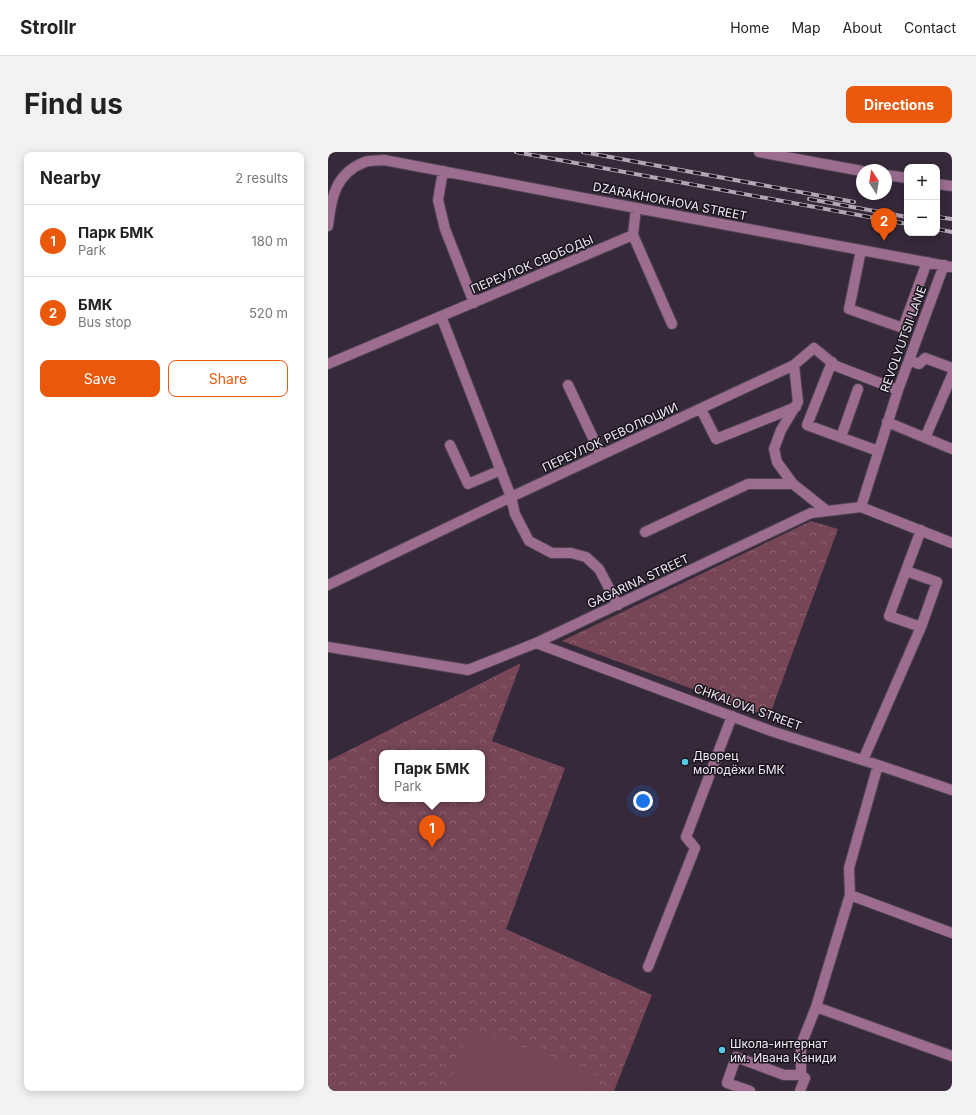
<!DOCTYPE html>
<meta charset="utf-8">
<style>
body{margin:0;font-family:Inter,sans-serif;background:#f2f2f2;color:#222}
.controls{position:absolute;right:12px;top:12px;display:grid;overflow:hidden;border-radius:8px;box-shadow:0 2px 10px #0003}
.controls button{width:36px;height:36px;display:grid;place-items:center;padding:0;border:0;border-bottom:1px solid #e0e0e0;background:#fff;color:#222;font:20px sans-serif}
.compass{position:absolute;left:528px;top:12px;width:36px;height:36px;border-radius:50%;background:#fff;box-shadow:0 2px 10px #0003;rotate:348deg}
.you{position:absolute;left:315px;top:649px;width:14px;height:14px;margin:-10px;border:3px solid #fff;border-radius:50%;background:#1a73e8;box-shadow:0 0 0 6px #1a73e833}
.badge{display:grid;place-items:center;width:26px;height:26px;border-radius:50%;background:#ea580c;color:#fff;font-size:13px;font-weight:700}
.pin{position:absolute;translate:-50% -33px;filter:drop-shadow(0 1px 2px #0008)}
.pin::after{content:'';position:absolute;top:21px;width:14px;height:12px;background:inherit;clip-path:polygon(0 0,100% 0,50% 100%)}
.popup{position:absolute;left:51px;top:598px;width:106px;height:52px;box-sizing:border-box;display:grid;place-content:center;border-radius:8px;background:#fff;filter:drop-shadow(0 1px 3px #0005);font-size:13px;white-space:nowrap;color:#767676}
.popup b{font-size:15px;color:#222}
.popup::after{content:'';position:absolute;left:50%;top:100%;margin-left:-8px;border:8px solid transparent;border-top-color:#fff}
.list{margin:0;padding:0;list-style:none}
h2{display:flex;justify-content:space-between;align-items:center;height:52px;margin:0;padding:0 16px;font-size:17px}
h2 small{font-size:13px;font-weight:400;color:#767676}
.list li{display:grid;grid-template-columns:26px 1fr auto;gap:12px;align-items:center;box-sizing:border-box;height:72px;padding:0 16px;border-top:1px solid #e0e0e0}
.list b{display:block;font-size:15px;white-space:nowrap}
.list p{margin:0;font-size:13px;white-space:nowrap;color:#767676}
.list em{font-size:13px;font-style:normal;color:#767676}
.actions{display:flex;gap:8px;padding:12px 16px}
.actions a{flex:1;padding:9px 0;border:1px solid #ea580c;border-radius:8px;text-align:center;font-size:14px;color:#ea580c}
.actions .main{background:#ea580c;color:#fff}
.map{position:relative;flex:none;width:624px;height:939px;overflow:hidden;border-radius:8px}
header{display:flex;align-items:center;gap:24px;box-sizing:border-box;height:56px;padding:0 20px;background:#fff;border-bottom:1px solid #e0e0e0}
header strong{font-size:19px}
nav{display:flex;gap:22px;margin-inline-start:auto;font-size:14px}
.intro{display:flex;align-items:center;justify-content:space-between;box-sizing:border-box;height:96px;padding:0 24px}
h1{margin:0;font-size:28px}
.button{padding:10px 18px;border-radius:8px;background:#ea580c;color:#fff;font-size:14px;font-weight:700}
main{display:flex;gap:24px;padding:0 24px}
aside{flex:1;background:#fff;border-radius:8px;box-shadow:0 2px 10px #0003}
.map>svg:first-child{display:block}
.park{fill:url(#park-crowns);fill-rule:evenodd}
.pitch{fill:#764657}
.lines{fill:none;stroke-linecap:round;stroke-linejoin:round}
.minor-casing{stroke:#504454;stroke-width:12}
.minor{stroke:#9c6d8f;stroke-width:10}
.rail-casing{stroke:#b1a7b4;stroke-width:4}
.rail{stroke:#1a141c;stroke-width:2.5;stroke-dasharray:8;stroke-linecap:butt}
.poi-dot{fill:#58c9e3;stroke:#1a141c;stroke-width:1.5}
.labels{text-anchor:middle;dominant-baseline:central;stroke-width:3;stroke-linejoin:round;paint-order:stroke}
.street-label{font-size:12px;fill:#f3ebf6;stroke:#1a141c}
.poi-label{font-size:12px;fill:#f3ebf6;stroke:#1a141c;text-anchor:start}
</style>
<header>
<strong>Strollr</strong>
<nav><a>Home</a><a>Map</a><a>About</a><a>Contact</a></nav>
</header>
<div class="intro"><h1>Find us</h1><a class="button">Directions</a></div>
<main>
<aside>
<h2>Nearby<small>2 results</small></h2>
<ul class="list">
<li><span class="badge">1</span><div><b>Парк БМК</b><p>Park</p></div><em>180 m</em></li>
<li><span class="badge">2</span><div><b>БМК</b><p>Bus stop</p></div><em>520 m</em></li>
</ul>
<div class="actions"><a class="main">Save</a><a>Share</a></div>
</aside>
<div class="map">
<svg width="624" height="939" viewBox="0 0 624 939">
<defs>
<pattern id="park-crowns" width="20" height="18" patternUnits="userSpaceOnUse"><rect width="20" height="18" fill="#764657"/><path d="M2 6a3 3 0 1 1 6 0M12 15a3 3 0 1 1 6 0" fill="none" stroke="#8a6170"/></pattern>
</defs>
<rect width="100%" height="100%" fill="#35293a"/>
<path class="park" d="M483 369 510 377 441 565 234 489Z
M193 511 164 589 237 616 178 777 324 843 286 939H0V609ZM54 601H154V647H54Z"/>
<path class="pitch" d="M141 877 267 920 260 939H120Z"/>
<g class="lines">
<defs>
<path id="minor" d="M431 0 534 19
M115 19 110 48 117 77 146 151
M558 23 579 26
M609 32 624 34
M0 74C3 47 7 21 37 10 43 8 50 9 56 8L308 56 624 115
M305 83 344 172
M533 98 521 157 575 176 599 110
M113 164 183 345 187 362 201 389 224 401H243L258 405 271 417 290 453
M581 208 591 212 597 206 624 216
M504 210 479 273 550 299
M0 212 305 83 308 56
M466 213 470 250 453 278 446 297 449 310 465 332 499 359
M240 233 273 303
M373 257 388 287 468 255
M559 270 624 297
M513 285 530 237
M597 286 624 223
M122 293 140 332 173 318
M533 355 570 238 616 113
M317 380 420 332H465
M578 419 609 430 593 475
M0 433 183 345 466 213 486 196 508 214 570 238
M208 491 443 579 550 613 624 638
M0 495 140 518 208 491 483 361 533 355 624 391
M535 608 593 475 561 464 593 378
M522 743 624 781
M320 815 367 696 358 685 404 564
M488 855 624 904
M422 939 399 931 408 905 456 923H473
M472 939 477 926 473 923V893L488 855 522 743 521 716 550 613"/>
</defs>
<use href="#minor" class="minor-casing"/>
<use href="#minor" class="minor"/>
<defs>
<path id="rail" d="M188 0 579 72
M255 0 526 50
M481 47 579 65
M609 65 624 67
M609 77 624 80"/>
</defs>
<use href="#rail" class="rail-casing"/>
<use href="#rail" class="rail"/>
</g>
<g class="poi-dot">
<circle cx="357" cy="610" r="4"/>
<circle cx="394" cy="898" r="4"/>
</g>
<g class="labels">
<g class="street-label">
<text transform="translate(342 49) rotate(11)">DZARAKHOKHOVA STREET</text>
<text transform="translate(204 112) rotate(-23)">ПЕРЕУЛОК СВОБОДЫ</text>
<text transform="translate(575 187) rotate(-70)">REVOLYUTSII LANE</text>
<text transform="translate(282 285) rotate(-25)">ПЕРЕУЛОК РЕВОЛЮЦИИ</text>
<text transform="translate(310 429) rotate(-25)">GAGARINA STREET</text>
<text transform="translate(420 555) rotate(20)">CHKALOVA STREET</text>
</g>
<g class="poi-label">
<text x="365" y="603">Дворец<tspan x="365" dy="14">молодёжи БМК</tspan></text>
<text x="402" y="891">Школа-интернат<tspan x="402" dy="14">им. Ивана Каниди</tspan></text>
</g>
</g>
</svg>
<div class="controls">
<button>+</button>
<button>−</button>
</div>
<svg class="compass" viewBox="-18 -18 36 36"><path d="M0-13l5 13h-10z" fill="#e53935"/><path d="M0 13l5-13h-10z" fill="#767676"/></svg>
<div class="you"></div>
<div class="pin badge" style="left:104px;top:696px">1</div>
<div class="popup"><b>Парк БМК</b>Park</div>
<div class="pin badge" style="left:556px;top:89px">2</div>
</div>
</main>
